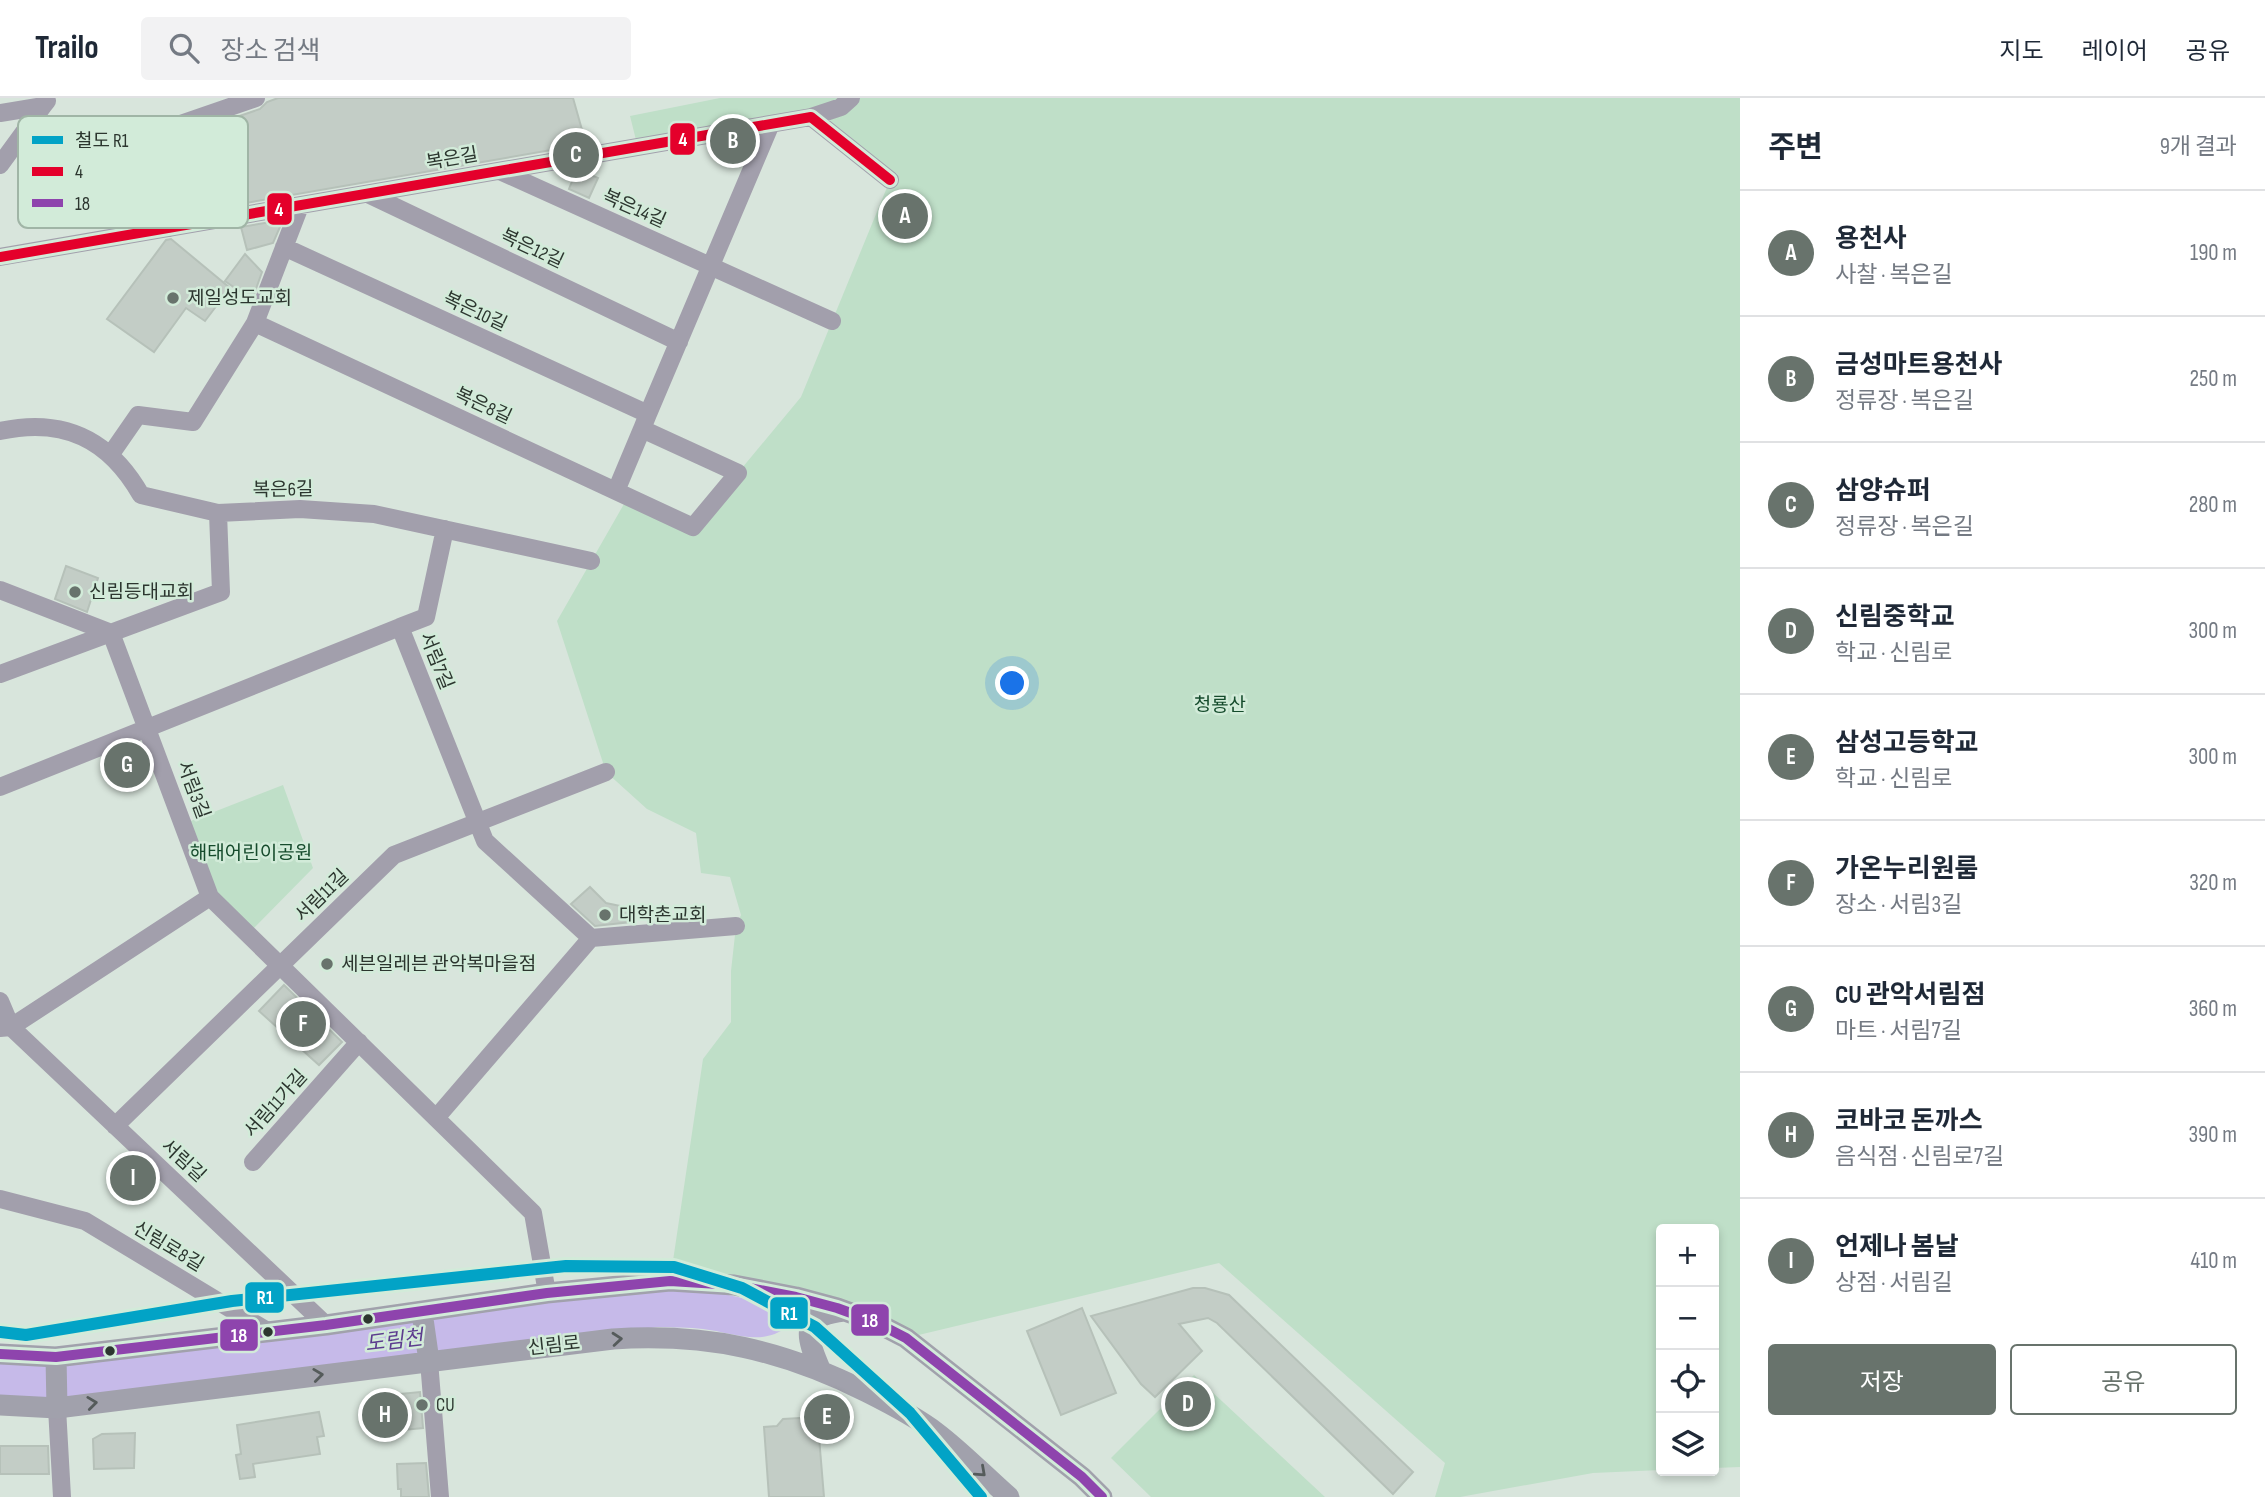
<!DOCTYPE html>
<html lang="ko">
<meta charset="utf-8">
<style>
body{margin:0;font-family:"Sofia Sans Condensed","Noto Sans KR",sans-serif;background:#f2f2f3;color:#1f2937}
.controls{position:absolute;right:21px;bottom:21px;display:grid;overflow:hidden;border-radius:7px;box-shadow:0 4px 10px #0003}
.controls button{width:63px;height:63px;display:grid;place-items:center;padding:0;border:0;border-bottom:2px solid #e0e1e3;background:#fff;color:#1f2937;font:35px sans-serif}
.you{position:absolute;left:1013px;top:586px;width:24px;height:24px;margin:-18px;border:5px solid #fff;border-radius:50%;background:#1a73e8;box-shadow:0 0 0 10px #1a73e833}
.badge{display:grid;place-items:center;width:46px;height:46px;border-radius:50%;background:#68736c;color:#fff;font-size:23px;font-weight:700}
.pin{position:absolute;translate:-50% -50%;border:4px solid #fff;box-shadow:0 2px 7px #0006}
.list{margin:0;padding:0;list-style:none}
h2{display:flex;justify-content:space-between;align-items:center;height:91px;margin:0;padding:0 28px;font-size:30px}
h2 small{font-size:23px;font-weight:400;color:#747a83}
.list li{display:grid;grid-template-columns:46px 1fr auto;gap:21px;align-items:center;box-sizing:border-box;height:126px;padding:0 28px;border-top:2px solid #e0e1e3}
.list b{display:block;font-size:26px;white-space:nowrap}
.list p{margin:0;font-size:23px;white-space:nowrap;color:#747a83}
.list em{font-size:23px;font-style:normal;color:#747a83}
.actions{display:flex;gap:14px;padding:21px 28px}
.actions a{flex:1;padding:16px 0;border:2px solid #68736c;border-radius:7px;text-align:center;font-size:24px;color:#68736c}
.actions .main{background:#68736c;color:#fff}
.icon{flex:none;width:38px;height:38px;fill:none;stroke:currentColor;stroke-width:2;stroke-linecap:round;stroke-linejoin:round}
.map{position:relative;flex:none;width:1740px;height:1399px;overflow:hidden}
header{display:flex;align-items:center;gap:42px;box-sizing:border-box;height:98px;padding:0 35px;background:#fff;border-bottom:2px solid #e0e1e3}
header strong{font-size:33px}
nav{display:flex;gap:38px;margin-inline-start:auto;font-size:24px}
.search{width:490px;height:63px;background:#f2f2f3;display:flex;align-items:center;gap:18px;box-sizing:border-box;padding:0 24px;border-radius:7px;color:#747a83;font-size:26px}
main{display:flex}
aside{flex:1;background:#fff}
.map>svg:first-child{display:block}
.green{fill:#bfdfc8}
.water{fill:#c6bae9}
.building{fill:#c3cdc6;stroke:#b6c1b9;stroke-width:2}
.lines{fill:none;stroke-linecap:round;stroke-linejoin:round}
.minor{stroke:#a29fac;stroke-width:18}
.major{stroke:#a1a1ac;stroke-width:21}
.bus-1-casing{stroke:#d2ebd9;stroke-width:16}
.bus-2-casing{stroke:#d2ebd9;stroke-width:16}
.bus-1{stroke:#e4002b;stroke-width:10}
.bus-2{stroke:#8e44ad;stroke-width:10}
.rail-1-casing{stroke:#d2ebd9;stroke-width:18}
.rail-1{stroke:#02a3c6;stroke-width:12}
.oneway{stroke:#555b5b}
.poi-dot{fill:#68736c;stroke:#d2ebd9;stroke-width:2.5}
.bus-dot{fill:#2c362f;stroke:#d2ebd9;stroke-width:2.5}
.labels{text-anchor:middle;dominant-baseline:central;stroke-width:5;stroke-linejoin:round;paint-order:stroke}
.street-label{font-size:19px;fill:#2c362f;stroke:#d2ebd9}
.poi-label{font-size:19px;fill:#2c362f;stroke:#d2ebd9;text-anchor:start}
.park-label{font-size:19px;fill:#154b2c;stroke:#d2ebd9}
.water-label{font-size:21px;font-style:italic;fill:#5c3c8e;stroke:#d2ebd9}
.key{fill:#d2ebd9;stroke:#a0b5a6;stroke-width:2}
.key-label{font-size:19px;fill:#2c362f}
.line-badge{stroke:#d2ebd9;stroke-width:2.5}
.badge-label{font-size:19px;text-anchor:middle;font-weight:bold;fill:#fff}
</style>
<header>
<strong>Trailo</strong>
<div class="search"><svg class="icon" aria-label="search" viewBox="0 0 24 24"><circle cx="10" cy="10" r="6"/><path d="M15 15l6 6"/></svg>장소 검색</div>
<nav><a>지도</a><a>레이어</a><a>공유</a></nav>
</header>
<main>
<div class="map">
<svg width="1740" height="1399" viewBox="0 0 1740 1399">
<rect width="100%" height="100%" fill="#d8e5dc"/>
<path class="green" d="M720 0H1740V1369L1714 1370V1131H1661V1372L1593 1375 1460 1399H1435L1445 1365 1219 1165 906 1240 873 1223 670 1183 703 961 731 924V873L736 828 741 817 730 779 701 775 696 735 647 711 606 674 557 523 628 399 693 429 801 299 890 82 811 19 638 50 630 18Z
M283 687 313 770 248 836 210 799 183 726Z
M1194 1277 1325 1399H1151L1111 1360Z"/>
<path class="water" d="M667 1189 696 1190 784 1209 787 1229C761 1249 731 1234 703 1231 689 1229 674 1230 659 1229L55 1303 0 1300V1262Z"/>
<path class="building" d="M278 0H573L586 46 176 117 170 100 208 89 198 64 167 74 157 46 260 11 267 4Z
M577 71 598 80 589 100 569 91Z
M892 97 929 112 918 139 881 124Z
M283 122 273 145 247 152 241 129Z
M171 141 230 190 205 223 186 210 154 254 107 221 166 142Z
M245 156 262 174 252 202 225 183Z
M66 468 98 480 87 514 55 501Z
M590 789 606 805 630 810 631 824 595 828 571 806Z
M284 887 342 944 319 967 259 913Z
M1193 1190H1205L1229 1197 1413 1374 1393 1396 1217 1225 1208 1220 1179 1226 1202 1253 1155 1299 1141 1286 1091 1218Z
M1082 1210 1116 1295 1061 1317 1027 1233Z
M420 1294 423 1330 393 1333 390 1297Z
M319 1314 324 1338 317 1339 320 1356 253 1366 255 1379 240 1381 236 1357 241 1356 237 1327Z
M800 1320 818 1327 824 1399H769L764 1329 777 1328 783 1321Z
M135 1335 134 1370 94 1371 93 1341 102 1336Z
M0 1348H48L49 1376H0Z
M426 1365 429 1399H401V1391H398L397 1366Z"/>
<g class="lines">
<path class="minor" d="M0 15 43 8 47 3
M811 19 841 9 851 0
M0 67 43 8
M502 74 832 223
M368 96 679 244
M169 130 137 41 256 0
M284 149 648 316 642 331 738 375 693 429 255 225 300 108
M0 159 811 19 890 82
M648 316 770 28
M0 333C64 319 109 341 141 397L218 415 300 411 374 416 591 463
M111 356 138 317 193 324 255 225
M616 393 642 331
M0 492 111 535 210 799 533 1115 547 1195
M400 529 426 519 445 431
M0 576 221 494 218 415
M0 689 400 529 485 743 591 840 736 828
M0 903 11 929 326 1227
M0 930 11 929 210 799
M436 1020 591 840
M115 1028 394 757 606 674
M253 1064 359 944
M0 1101 85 1123 269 1234
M429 1263 440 1399
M57 1310 62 1399"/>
<path class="major" d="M422 1214 429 1263
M0 1256 56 1259 326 1227 547 1195 670 1183 734 1187 796 1199 837 1210 873 1223 906 1240 1082 1379 1102 1399
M56 1259 57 1310
M821 1273C806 1239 798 1218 844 1213
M0 1307 57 1310 613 1241C709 1235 782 1252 867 1294 891 1306 916 1319 937 1335 962 1354 985 1378 1009 1399"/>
<defs>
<path id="bus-1" d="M0 159 811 19 890 82"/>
<path id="bus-2" d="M0 1256 56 1259 326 1227 547 1195 670 1183 734 1187 796 1199 837 1210 873 1223 906 1240 1082 1379 1102 1399"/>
</defs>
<use href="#bus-1" class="bus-1-casing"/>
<use href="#bus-2" class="bus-2-casing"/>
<use href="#bus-1" class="bus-1"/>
<use href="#bus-2" class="bus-2"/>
<defs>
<path id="rail-1" d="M0 1234 26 1237 232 1203 566 1168 674 1169 742 1190 815 1229 910 1315 981 1399"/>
</defs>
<use href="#rail-1" class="rail-1-casing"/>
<use href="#rail-1" class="rail-1"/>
</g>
<defs><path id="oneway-chevron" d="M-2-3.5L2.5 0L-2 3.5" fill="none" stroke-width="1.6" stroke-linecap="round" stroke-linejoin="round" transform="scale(1.75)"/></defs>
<g class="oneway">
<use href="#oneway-chevron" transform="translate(617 1241) rotate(-5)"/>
<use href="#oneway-chevron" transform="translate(318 1277) rotate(-7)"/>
<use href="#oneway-chevron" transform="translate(92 1305) rotate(-7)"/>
<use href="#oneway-chevron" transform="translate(981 1374) rotate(42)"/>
</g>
<g class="poi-dot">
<circle cx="173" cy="200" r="7"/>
<circle cx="75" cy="494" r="7"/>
<circle cx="605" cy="817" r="7"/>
<circle cx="327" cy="866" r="7"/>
<circle cx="422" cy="1307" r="7"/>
</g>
<g class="bus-dot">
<circle cx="368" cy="1221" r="6"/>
<circle cx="268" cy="1234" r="6"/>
<circle cx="110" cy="1253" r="6"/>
</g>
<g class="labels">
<g class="street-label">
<text transform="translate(452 61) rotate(-10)">복은길</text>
<text transform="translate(634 111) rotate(24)">복은14길</text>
<text transform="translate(532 151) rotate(25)">복은12길</text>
<text transform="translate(475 214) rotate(25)">복은10길</text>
<text transform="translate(483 308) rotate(25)">복은8길</text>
<text transform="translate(283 392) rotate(-1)">복은6길</text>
<text transform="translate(436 563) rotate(68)">서림7길</text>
<text transform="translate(193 692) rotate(70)">서림3길</text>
<text transform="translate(322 798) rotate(-44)">서림11길</text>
<text transform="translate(276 1006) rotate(-48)">서림11가길</text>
<text transform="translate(183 1063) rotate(43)">서림길</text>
<text transform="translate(168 1149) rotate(31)">신림로8길</text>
<text transform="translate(554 1248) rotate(-6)">신림로</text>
</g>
<g class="poi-label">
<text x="187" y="200">제일성도교회</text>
<text x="89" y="494">신림등대교회</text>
<text x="619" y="817">대학촌교회</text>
<text x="341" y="866">세븐일레븐 관악복마을점</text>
<text x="436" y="1307">CU</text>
</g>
<g class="park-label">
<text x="1220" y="607">청룡산</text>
<text x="251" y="755">해태어린이공원</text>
</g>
<g class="water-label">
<text transform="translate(394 1243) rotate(-7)">도림천</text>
</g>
</g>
<rect x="18" y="18" width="230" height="112" rx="10" class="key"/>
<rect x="32" y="38" width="31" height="8" fill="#02a3c6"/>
<rect x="32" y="69" width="31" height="9" fill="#e4002b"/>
<rect x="32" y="101" width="31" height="8" fill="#8e44ad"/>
<g class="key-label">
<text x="75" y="49">철도 R1</text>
<text x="75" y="80">4</text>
<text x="75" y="112">18</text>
</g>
<g class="line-badge">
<rect x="669" y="24" width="27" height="34" rx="7" fill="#e4002b"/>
<rect x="266" y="94" width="27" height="34" rx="7" fill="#e4002b"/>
<rect x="244" y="1183" width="41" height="33" rx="7" fill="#02a3c6"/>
<rect x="769" y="1198" width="40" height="34" rx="7" fill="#02a3c6"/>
<rect x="850" y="1205" width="40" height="34" rx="7" fill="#8e44ad"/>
<rect x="219" y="1220" width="40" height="34" rx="7" fill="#8e44ad"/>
</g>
<g class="badge-label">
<text x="683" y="48">4</text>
<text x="279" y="118">4</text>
<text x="265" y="1206">R1</text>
<text x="789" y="1222">R1</text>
<text x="870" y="1229">18</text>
<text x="239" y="1244">18</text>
</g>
</svg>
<div class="controls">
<button>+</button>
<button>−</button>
<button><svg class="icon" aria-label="locate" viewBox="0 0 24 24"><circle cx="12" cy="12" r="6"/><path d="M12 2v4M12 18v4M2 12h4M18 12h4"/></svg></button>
<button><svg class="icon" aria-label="layers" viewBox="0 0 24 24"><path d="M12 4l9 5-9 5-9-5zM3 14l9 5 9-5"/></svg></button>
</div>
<div class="you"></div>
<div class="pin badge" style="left:905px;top:118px">A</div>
<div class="pin badge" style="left:733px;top:43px">B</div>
<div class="pin badge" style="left:576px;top:57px">C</div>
<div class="pin badge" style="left:1188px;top:1306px">D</div>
<div class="pin badge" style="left:827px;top:1319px">E</div>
<div class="pin badge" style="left:303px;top:926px">F</div>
<div class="pin badge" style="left:127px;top:667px">G</div>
<div class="pin badge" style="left:385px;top:1317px">H</div>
<div class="pin badge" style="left:133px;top:1080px">I</div>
</div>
<aside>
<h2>주변<small>9개 결과</small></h2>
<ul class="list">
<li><span class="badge">A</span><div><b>용천사</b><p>사찰 · 복은길</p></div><em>190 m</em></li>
<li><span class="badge">B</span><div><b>금성마트용천사</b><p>정류장 · 복은길</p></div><em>250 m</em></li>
<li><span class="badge">C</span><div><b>삼양슈퍼</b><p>정류장 · 복은길</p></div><em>280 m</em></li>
<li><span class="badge">D</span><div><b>신림중학교</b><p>학교 · 신림로</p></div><em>300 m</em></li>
<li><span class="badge">E</span><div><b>삼성고등학교</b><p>학교 · 신림로</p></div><em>300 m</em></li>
<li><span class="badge">F</span><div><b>가온누리원룸</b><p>장소 · 서림3길</p></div><em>320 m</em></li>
<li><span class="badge">G</span><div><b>CU 관악서림점</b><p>마트 · 서림7길</p></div><em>360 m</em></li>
<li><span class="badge">H</span><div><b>코바코 돈까스</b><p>음식점 · 신림로7길</p></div><em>390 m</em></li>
<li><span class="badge">I</span><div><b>언제나 봄날</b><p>상점 · 서림길</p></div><em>410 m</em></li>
</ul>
<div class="actions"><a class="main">저장</a><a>공유</a></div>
</aside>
</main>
